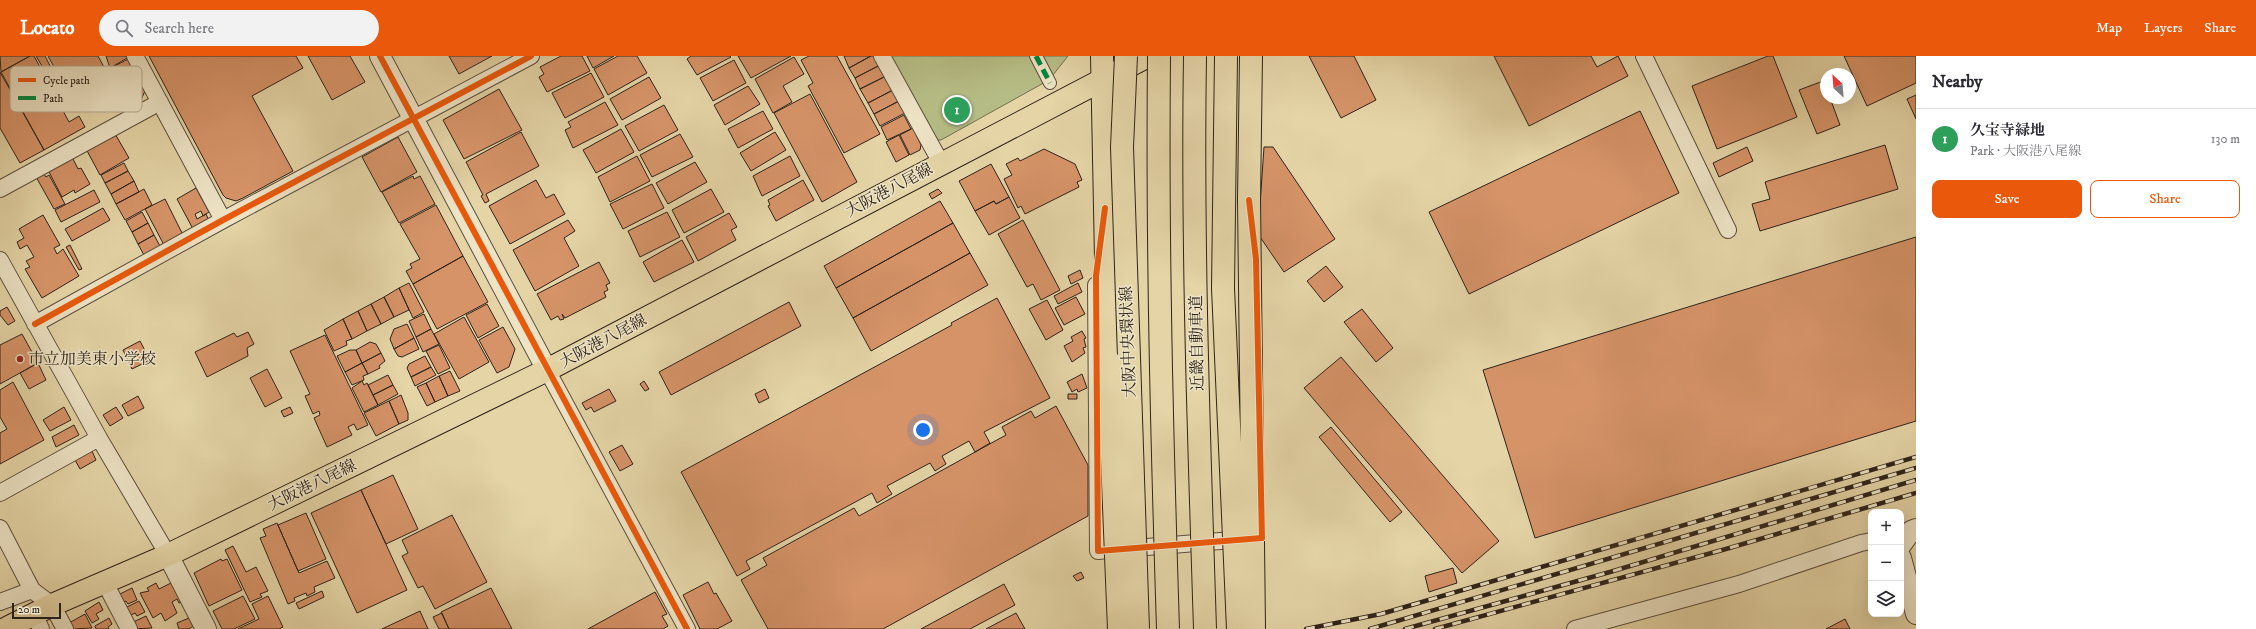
<!DOCTYPE html>
<meta charset="utf-8">
<style>
body{margin:0;font-family:"IM FELL DW Pica","Noto Serif JP",serif;background:#f2f2f3;color:#2b2b33}
.controls{position:absolute;right:12px;bottom:12px;display:grid;overflow:hidden;border-radius:8px;box-shadow:0 4px 16px #0002}
.controls button{width:36px;height:36px;display:grid;place-items:center;padding:0;border:0;border-bottom:1px solid #e1e1e2;background:#fff;color:#2b2b33;font:20px sans-serif}
.compass{position:absolute;left:1820px;top:12px;width:36px;height:36px;border-radius:50%;background:#fff;box-shadow:0 4px 16px #0002;rotate:334deg}
.scale{position:absolute;left:12px;bottom:10px;width:49px;box-sizing:border-box;padding-left:4px;border:2px solid #2f231a;border-top:0;font-size:11px;line-height:14px;white-space:nowrap;color:#2f231a;-webkit-text-stroke:3px #ede3c5;paint-order:stroke}
.you{position:absolute;left:923px;top:374px;width:14px;height:14px;margin:-10px;border:3px solid #fff;border-radius:50%;background:#1a73e8;box-shadow:0 0 0 6px #1a73e833}
.badge{display:grid;place-items:center;width:26px;height:26px;border-radius:50%;background:#ea580c;color:#fff;font-size:13px;font-weight:700}
.pin{position:absolute;translate:-50% -50%;border:2px solid #fff;box-shadow:0 1px 4px #0006}
.list{margin:0;padding:0;list-style:none}
h2{display:flex;justify-content:space-between;align-items:center;height:52px;margin:0;padding:0 16px;font-size:17px}
h2 small{font-size:13px;font-weight:400;color:#7c7c81}
.list li{display:grid;grid-template-columns:26px 1fr auto;gap:12px;align-items:center;box-sizing:border-box;height:60px;padding:0 16px;border-top:1px solid #e1e1e2}
.list b{display:block;font-size:15px;white-space:nowrap}
.list p{margin:0;font-size:13px;white-space:nowrap;color:#7c7c81}
.list em{font-size:13px;font-style:normal;color:#7c7c81}
.actions{display:flex;gap:8px;padding:12px 16px}
.actions a{flex:1;padding:9px 0;border:1px solid #ea580c;border-radius:8px;text-align:center;font-size:14px;color:#ea580c}
.actions .main{background:#ea580c;color:#fff}
.icon{flex:none;width:22px;height:22px;fill:none;stroke:currentColor;stroke-width:2;stroke-linecap:round;stroke-linejoin:round}
.map{position:relative;flex:none;width:1916px;height:573px;overflow:hidden}
header{display:flex;align-items:center;gap:24px;box-sizing:border-box;height:56px;padding:0 20px;background:#ea580c;color:#fff}
header strong{font-size:19px}
nav{display:flex;gap:22px;margin-inline-start:auto;font-size:14px}
.search{width:280px;height:36px;background:#f2f2f3;display:flex;align-items:center;gap:10px;box-sizing:border-box;padding:0 14px;border-radius:22px;color:#7c7c81;font-size:15px}
main{display:flex}
aside{flex:1;background:#fff}
.map>svg:first-child{display:block}
.green{fill:#b6bc85;stroke:#727050}
.building{fill:#d69368;stroke:#2f231a}
.lines{fill:none;stroke-linecap:round;stroke-linejoin:round}
.pedestrian-casing{stroke:#5c4f3d;stroke-width:14}
.minor-casing{stroke:#5c4f3d;stroke-width:18}
.tertiary-casing{stroke:#5c4f3d;stroke-width:22}
.primary-casing{stroke:#2f231a;stroke-width:24}
.pedestrian{stroke:#ede3c5;stroke-width:12}
.minor{stroke:#ede3c5;stroke-width:16}
.tertiary{stroke:#ede3c5;stroke-width:20}
.primary{stroke:#e4d4a6;stroke-width:22}
.rail-casing{stroke:#2f231a;stroke-width:4.5}
.rail{stroke:#ede3c5;stroke-width:3;stroke-dasharray:9;stroke-linecap:butt}
.primary-bridge-casing{stroke:#2f231a;stroke-width:24;stroke-linecap:butt}
.motorway-bridge-casing{stroke:#2f231a;stroke-width:24;stroke-linecap:butt}
.primary-bridge{stroke:#e4d4a6;stroke-width:22}
.motorway-bridge{stroke:#e4d4a6;stroke-width:22}
.quiet{stroke:#00873e;stroke-width:5;stroke-dasharray:10 5;stroke-linecap:butt}
.cycleway-casing{stroke:#ede3c5;stroke-width:8}
.cycleway{stroke:#e8590c;stroke-width:6}
.poi-dot{fill:#8f2418;stroke:#ede3c5;stroke-width:1.5}
.labels{text-anchor:middle;dominant-baseline:central;stroke-width:3;stroke-linejoin:round;paint-order:stroke}
.street-label{font-size:16px;fill:#2f231a;stroke:#ede3c5}
.poi-label{font-size:16px;fill:#2f231a;stroke:#ede3c5;text-anchor:start}
.key{fill:#ede3c5;stroke:#b4a992;stroke-width:1}
.key-label{font-size:11px;fill:#2f231a}
</style>
<header>
<strong>Locato</strong>
<div class="search"><svg class="icon" aria-label="search" viewBox="0 0 24 24"><circle cx="10" cy="10" r="6"/><path d="M15 15l6 6"/></svg>Search here</div>
<nav><a>Map</a><a>Layers</a><a>Share</a></nav>
</header>
<main>
<div class="map">
<svg width="1916" height="573" viewBox="0 0 1916 573">
<rect width="100%" height="100%" fill="#e4d4a6"/>
<filter id="stains"><feTurbulence type="fractalNoise" baseFrequency=".005" numOctaves="4"/><feColorMatrix values="0 0 0 0 .2 0 0 0 0 .09 0 0 0 0 .02 0 0 0 .5 -.17"/></filter>
<radialGradient id="worn" r=".72"><stop offset=".6" stop-color="#630" stop-opacity="0"/><stop offset="1" stop-color="#630" stop-opacity=".3"/></radialGradient>
<path class="green" d="M890 0H1068L1049 24 941 84H935Z"/>
<path class="building" d="M0 0H30L1 16Z
M30 0H34L40 11 42 10 52 29 50 30 69 66 79 60 85 71 44 94 1 16Z
M36 0H45L60 29 55 32Z
M48 0H98L112 26 74 47Z
M106 0H126L127 2 110 12Z
M149 0H296L303 12 252 40 293 115 243 142 236 145 226 142 223 139Z
M308 0H350L365 26 332 44Z
M449 0H492L459 18Z
M561 0H582L590 15 547 36 539 21 544 18 540 11Z
M587 0H614L593 12Z
M618 0H637L647 17 608 39 594 13Z
M691 0H730L731 1 697 19 687 3Z
M738 0H791L751 22Z
M809 0H837L880 78 844 97 808 30 813 27 801 4Z
M844 0H871L849 12Z
M871 0H875L880 9 855 22 849 12Z
M1309 0H1354L1376 44 1341 62Z
M1494 0H1591L1597 11 1618 0 1628 20 1529 70Z
M1768 0H1773L1797 61 1717 93 1692 30Z
M1844 0H1916V27L1867 50Z
M794 1 804 18 783 30 792 46 773 57 755 23Z
M128 3 145 35 141 44 123 52 111 12Z
M734 4 746 27 713 45 700 22Z
M880 9 886 20 860 33 855 22Z
M0 16 44 94 20 107 0 72Z
M591 17 604 41 565 62 552 37Z
M886 20 893 34 868 47 860 33Z
M649 21 661 42 622 64 610 43Z
M1823 25 1826 32V42H1830L1840 69 1817 78 1799 34Z
M748 30 760 48 725 69 714 49Z
M499 33 522 74 464 103 443 64Z
M893 34 899 45 874 58 868 47Z
M810 38 857 126 822 146 774 57Z
M1916 39V63L1907 43Z
M899 45 905 57 880 70 874 58Z
M605 46 618 69 573 92 565 74 571 71 568 66Z
M664 49 678 74 639 95 625 70Z
M763 55 773 73 738 92 728 73Z
M1640 55 1679 137 1469 238 1429 156Z
M904 59 911 73 887 84 881 71Z
M913 72 921 89 920 94 910 99 900 79Z
M621 73 634 96 596 117 583 94Z
M114 76 129 102 100 119 85 91Z
M521 76 539 110 486 138 489 145 485 147 481 140 483 139 466 106Z
M775 76 786 94 751 115 740 97Z
M680 78 693 101 652 121 640 99Z
M899 79 909 99 896 106 886 86Z
M398 81 417 116 381 136 362 101Z
M1885 89 1898 133 1760 175 1752 148 1770 143 1765 126Z
M1264 91H1273L1335 183 1284 216 1258 178Z
M1747 91 1753 105 1719 121 1713 107Z
M1044 93 1075 108 1082 124 1077 126 1079 131 1025 158 1021 150 1018 152 1004 123 1012 119 1006 108 1018 102 1020 105Z
M71 99 78 113 81 112 90 128 75 137 74 134 62 141 47 112Z
M637 100 650 125 610 146 598 121Z
M790 100 800 120 762 140 753 120Z
M695 106 707 126 668 148 656 127Z
M124 107 128 115 105 127 101 119Z
M991 108 1009 141 996 148 994 145 975 155 959 125Z
M42 115 46 121 49 119 65 148 54 153 35 119Z
M128 115 134 125 111 138 105 127Z
M413 120 414 123 420 120 435 148 399 167 382 136Z
M536 124 546 142 554 138 565 158 510 188 489 150Z
M803 124 814 144 776 165 768 150 770 149 768 144Z
M134 125 139 136 116 148 111 138Z
M652 128 664 152 623 173 610 148Z
M196 132 209 156 203 160 201 155 195 158 197 163 206 158 210 167 193 173 177 143Z
M144 133 152 149 125 164 116 148Z
M711 133 724 156 684 177 672 154Z
M938 133 942 137 932 143 929 138Z
M94 134 100 146 61 166 55 154Z
M1009 141 1020 162 989 179 975 155 994 145 996 148Z
M165 143 183 179 164 189 145 153Z
M940 145 953 167 836 232 824 210Z
M436 149 463 200 413 228 406 215 412 212 410 208 420 203 400 168Z
M103 152 110 164 72 185 65 173Z
M142 156 148 167 132 176 126 165Z
M667 156 680 181 640 201 628 175Z
M729 157 737 171 731 174 736 184 698 205 686 181Z
M43 159 60 189 54 192 57 198 63 193 79 220 42 242 25 213 30 211 26 205 34 201 27 189 20 193 17 186 24 182 19 173Z
M568 164 575 175 564 182 579 210 535 235 513 194Z
M1023 164 1060 234 1041 244 1033 228 1027 231 998 178Z
M148 167 154 179 138 188 132 176Z
M953 167 970 197 853 262 836 232Z
M154 179 161 192 145 201 138 188Z
M1916 181V365L1535 482 1483 314Z
M682 184 694 206 654 226 643 206Z
M70 189 82 213 79 214 66 191Z
M970 197 988 229 871 295 853 262Z
M463 200 488 246 437 273 413 228Z
M599 206 610 227 606 229 608 234 604 236 606 241 565 262 562 258 564 263 560 264 558 260 551 264 537 238Z
M1326 210 1343 231 1324 246 1307 225Z
M1080 214 1083 222 1071 228 1068 220Z
M409 227 424 256 413 262 399 232Z
M1078 227 1082 236 1058 248 1054 240Z
M399 232 409 254 394 261 384 241Z
M384 241 394 261 381 268 371 248Z
M1076 241 1085 258 1064 269 1055 252Z
M997 242 1050 342 984 376 990 387 975 396 969 385 942 400 946 408 935 415 930 407 887 430 892 438 877 447 872 437 746 505 750 513 737 520 681 416 952 269 951 267Z
M1047 244 1063 274 1046 284 1029 253Z
M789 246 801 270 671 339 659 316Z
M371 248 381 268 367 275 358 255Z
M487 248 499 270 478 282 466 259Z
M7 251 15 265 8 269 0 259V255Z
M1362 253 1393 292 1376 306 1344 266Z
M358 255 367 275 352 283 343 263Z
M424 258 431 273 416 281 409 265Z
M464 261 489 306 459 323 434 278Z
M343 263 352 283 346 285 347 289 334 295 324 274Z
M407 268 414 282 394 293 390 283 394 273Z
M503 271 515 293 509 311 497 317 479 284Z
M431 273 439 288 423 296 416 281Z
M1082 275 1086 282 1084 283 1086 291 1083 292 1085 297 1072 306 1064 290 1073 285 1071 281Z
M248 276 254 288 247 292 248 300 207 321 195 296 234 277 237 281Z
M22 278 38 307 0 328V289Z
M325 279 368 369 357 374 354 368 348 371 352 379 327 391 314 362 320 359 319 355 313 358 305 340 310 338 290 295Z
M414 282 419 293 402 301 398 300 394 293Z
M140 285 150 304 132 313 123 294Z
M370 286 376 288 381 297 362 307 356 294Z
M439 289 450 312 438 318 426 295Z
M350 294H356L362 307 345 316 337 300Z
M381 297 385 305 379 310 380 312 368 318 362 307Z
M425 300 431 311 411 321 407 312 409 308Z
M1341 301 1499 485 1462 517 1304 332Z
M38 307 46 324 29 333 20 317Z
M362 307 368 318 363 320 364 324 352 329 345 316Z
M431 311 436 319 415 330 411 321Z
M267 313 282 342 265 351 250 322Z
M450 315 460 335 448 340 439 320Z
M1082 318 1087 332 1078 336 1077 333 1072 336 1067 326Z
M388 319 393 329 373 339 368 329Z
M439 320 448 340 435 346 426 327Z
M362 325 364 329 367 327 378 349 364 356 352 332Z
M644 325 649 333 645 335 640 328Z
M13 326 44 384 0 408V377L7 373 0 361V334Z
M426 327 435 346 427 350 417 331Z
M393 329 398 338 378 349 373 339Z
M609 333 616 345 594 356 591 351 586 354 582 347Z
M765 333 769 342 759 347 755 338Z
M1068 338H1077V343H1068Z
M401 339 408 357V364L399 368 389 345Z
M138 340 144 352 128 360 122 349Z
M389 345 399 368 376 380 364 357Z
M1056 350 1088 409V460L883 573H768L741 524 767 509 763 502 854 452 859 460 1006 379 1002 371 1031 355 1035 362Z
M64 351 71 364 50 375 43 364Z
M116 351 123 362 110 370 103 359Z
M290 351 293 357 284 361 281 355Z
M74 369 79 379 56 391 52 381Z
M1331 371 1402 456 1390 466 1319 381Z
M622 389 633 408 620 415 609 396Z
M92 395 96 404 80 413 75 404Z
M393 419 418 473 386 488 361 434Z
M361 434 407 534 357 557 311 457Z
M306 457 326 503 298 515 278 469Z
M452 459 487 526 435 553 423 530 418 532 402 500 408 497 402 484Z
M277 467 299 517 327 505 335 522 314 531 315 536 307 540 306 537 294 542 295 545 288 548 260 482 266 480 263 473Z
M233 490 246 516 256 511 268 535 260 538 262 541 250 546 225 494Z
M221 503 222 505 227 503 242 534 209 550 194 517Z
M1453 512 1457 527 1429 536 1425 520Z
M1081 516 1084 522 1077 525 1073 520Z
M173 526 183 546 179 547 177 543 172 546 177 557 165 565 161 557 153 562 140 537 149 535 147 532 156 527 159 533Z
M708 526 714 538 716 537 732 565 717 573H700L683 539Z
M1004 528 1015 549 970 573H921Z
M132 532 137 544 128 548 126 545 118 549 114 541Z
M491 532 512 573H449L441 556Z
M322 535 324 541 299 553 296 547Z
M655 536 667 558 662 560 668 570 663 573H588Z
M243 540 255 563 234 573H222L213 555Z
M268 540 283 571 279 573H238L259 563 252 548Z
M139 545 145 556 137 560 135 557 125 562 121 554Z
M99 546 103 554 96 558 99 563 92 567 85 555Z
M420 555 428 573H382Z
M442 557 449 573H439L433 561Z
M1016 557 1025 573H986Z
M85 558 92 572 73 573 69 567Z
M146 560 152 572 131 573 129 568Z
M109 562 112 568 108 571 109 573H96L95 570Z
M189 562 193 570 189 573H179L177 567Z
M1845 563 1850 573H1826Z"/>
<g class="lines">
<defs>
<path id="pedestrian" d="M1036 0 1050 27"/>
<path id="minor" d="M135 0 223 164
M882 0 941 107
M1644 0 1728 174
M0 133 160 46
M0 204 99 382 168 499
M1096 229 1098 495 1245 483
M35 268 223 164 531 0
M547 314 687 573
M0 437 99 382
M0 472 32 534 52 549 65 573
M105 527 129 573
M0 546 32 534
M34 558 41 573
M1575 573 1739 528 1861 487 1871 485"/>
<path id="tertiary" d="M380 0 547 314
M1901 489 1911 475 1916 473
M168 499 206 573
M1901 502 1916 558"/>
<path id="primary" d="M1102 0 1108 304
M1249 144 1251 0
M5 573 52 549 168 499 547 314 1148 0"/>
</defs>
<use href="#pedestrian" class="pedestrian-casing"/>
<use href="#minor" class="minor-casing"/>
<use href="#tertiary" class="tertiary-casing"/>
<use href="#primary" class="primary-casing"/>
<use href="#pedestrian" class="pedestrian"/>
<use href="#minor" class="minor"/>
<use href="#tertiary" class="tertiary"/>
<use href="#primary" class="primary"/>
<defs>
<path id="rail" d="M1306 573 1381 558 1916 401
M1370 573 1916 412
M1405 573 1610 516 1916 424
M1435 573 1726 493 1916 437"/>
</defs>
<use href="#rail" class="rail-casing"/>
<use href="#rail" class="rail"/>
<defs>
<path id="primary-bridge" d="M1126 0 1122 91 1138 573
M1226 0 1223 232 1238 573
M1249 144 1254 573
M1108 304 1119 573"/>
<path id="motorway-bridge" d="M1159 0C1157 191 1162 382 1168 573
M1195 0C1192 191 1199 382 1205 573"/>
</defs>
<use href="#primary-bridge" class="primary-bridge-casing"/>
<use href="#motorway-bridge" class="motorway-bridge-casing"/>
<use href="#primary-bridge" class="primary-bridge"/>
<use href="#motorway-bridge" class="motorway-bridge"/>
<path class="quiet" d="M1036 0 1050 27"/>
<defs>
<path id="cycleway" d="M380 0 687 573
M1105 152 1096 220 1098 495 1262 482 1256 203 1249 144
M35 268 223 164 531 0"/>
</defs>
<use href="#cycleway" class="cycleway-casing"/>
<use href="#cycleway" class="cycleway"/>
</g>
<circle class="poi-dot" cx="20" cy="303" r="4"/>
<g class="labels">
<g class="street-label">
<text transform="translate(889 134) rotate(-28)">大阪港八尾線</text>
<text transform="translate(603 285) rotate(-28)">大阪港八尾線</text>
<text transform="translate(1128 286) rotate(-92)">大阪中央環状線</text>
<text transform="translate(1197 287) rotate(-91)">近畿自動車道</text>
<text transform="translate(312 429) rotate(-26)">大阪港八尾線</text>
</g>
<g class="poi-label">
<text x="28" y="303">市立加美東小学校</text>
</g>
</g>
<rect x="10" y="10" width="132" height="46" rx="6" class="key"/>
<rect x="18" y="22" width="18" height="4" fill="#e8590c"/>
<rect x="18" y="40" width="18" height="4" fill="#00873e"/>
<g class="key-label">
<text x="43" y="28">Cycle path</text>
<text x="43" y="46">Path</text>
</g>
<rect width="100%" height="100%" filter="url(#stains)"/>
<rect width="100%" height="100%" fill="url(#worn)"/>
</svg>
<div class="controls">
<button>+</button>
<button>−</button>
<button><svg class="icon" aria-label="layers" viewBox="0 0 24 24"><path d="M12 4l9 5-9 5-9-5zM3 14l9 5 9-5"/></svg></button>
</div>
<svg class="compass" viewBox="-18 -18 36 36"><path d="M0-13l5 13h-10z" fill="#e53935"/><path d="M0 13l5-13h-10z" fill="#7c7c81"/></svg>
<div class="scale">20 m</div>
<div class="you"></div>
<div class="pin badge" style="left:957px;top:54px;background:#2e9e5b">1</div>
</div>
<aside>
<h2>Nearby<small></small></h2>
<ul class="list">
<li><span class="badge" style="background:#2e9e5b">1</span><div><b>久宝寺緑地</b><p>Park · 大阪港八尾線</p></div><em>130 m</em></li>
</ul>
<div class="actions"><a class="main">Save</a><a>Share</a></div>
</aside>
</main>
